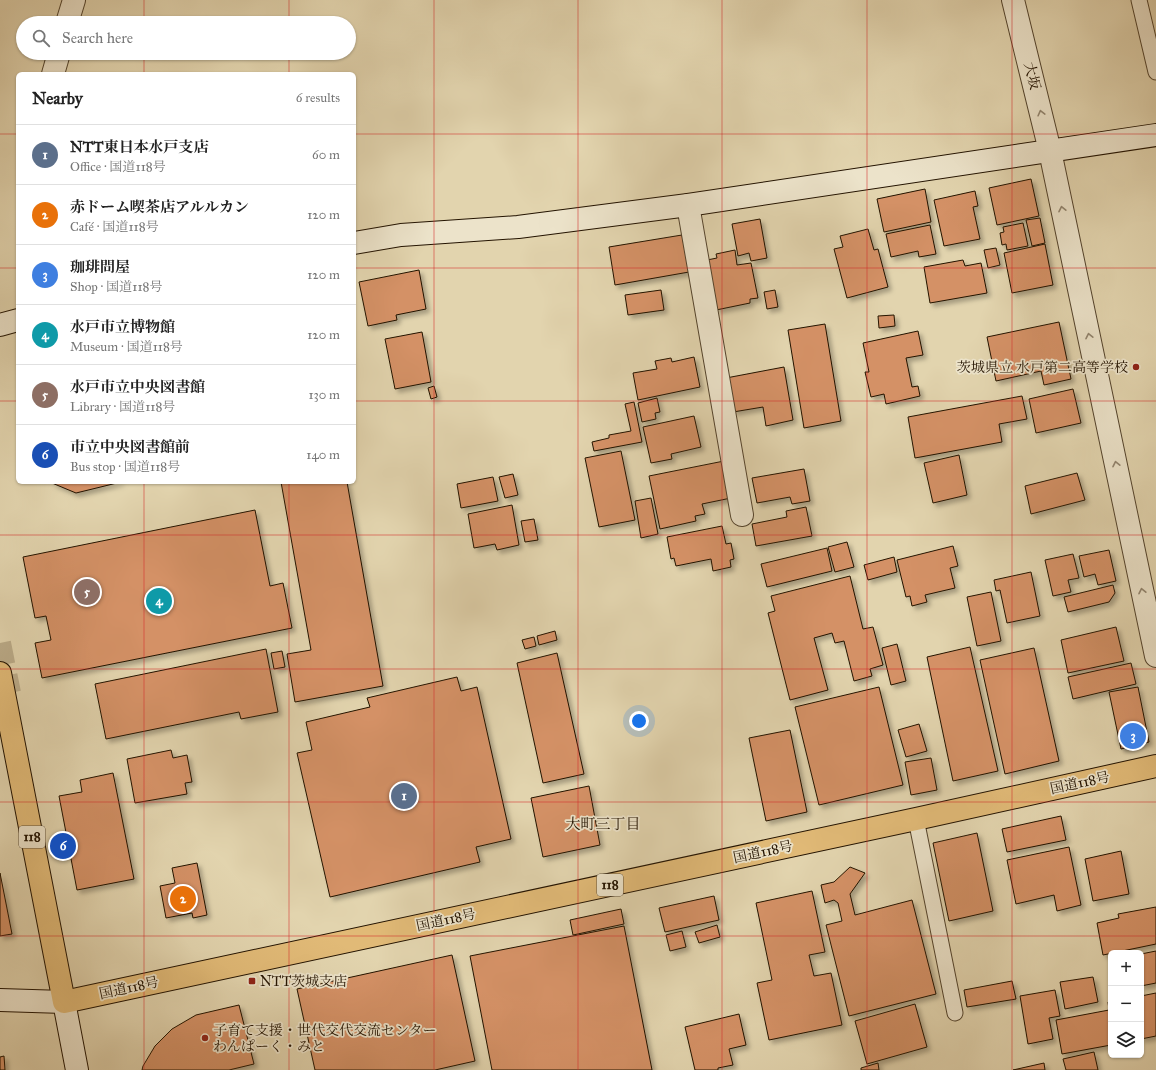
<!DOCTYPE html>
<meta charset="utf-8">
<style>
body{margin:0;font-family:"IM FELL Great Primer","Noto Serif JP",serif;background:#f6f6f6;color:#222}
.controls{position:absolute;right:12px;bottom:12px;display:grid;overflow:hidden;border-radius:6px;box-shadow:0 1px 3px #0004}
.controls button{width:36px;height:36px;display:grid;place-items:center;padding:0;border:0;border-bottom:1px solid #e0e0e0;background:#fff;color:#222;font:20px sans-serif}
.you{position:absolute;left:639px;top:721px;width:14px;height:14px;margin:-10px;border:3px solid #fff;border-radius:50%;background:#1a73e8;box-shadow:0 0 0 6px #1a73e833}
.badge{display:grid;place-items:center;width:26px;height:26px;border-radius:50%;background:#d93025;color:#fff;font-size:13px;font-weight:700}
.pin{position:absolute;translate:-50% -50%;border:2px solid #fff;box-shadow:0 1px 4px #0006}
.list{margin:0;padding:0;list-style:none}
h2{display:flex;justify-content:space-between;align-items:center;height:52px;margin:0;padding:0 16px;font-size:17px}
h2 small{font-size:13px;font-weight:400;color:#767676}
.list li{display:grid;grid-template-columns:26px 1fr auto;gap:12px;align-items:center;box-sizing:border-box;height:60px;padding:0 16px;border-top:1px solid #e0e0e0}
.list b{display:block;font-size:15px;white-space:nowrap}
.list p{margin:0;font-size:13px;white-space:nowrap;color:#767676}
.list em{font-size:13px;font-style:normal;color:#767676}
.icon{flex:none;width:22px;height:22px;fill:none;stroke:currentColor;stroke-width:2;stroke-linecap:round;stroke-linejoin:round}
.map{position:relative;flex:none;width:1156px;height:1070px;overflow:hidden}
.search{position:absolute;background:#fff;box-shadow:0 1px 3px #0004;left:16px;top:16px;width:340px;height:44px;display:flex;align-items:center;gap:10px;box-sizing:border-box;padding:0 14px;border-radius:22px;color:#767676;font-size:15px}
.panel{position:absolute;background:#fff;box-shadow:0 1px 3px #0004;left:16px;top:72px;width:340px;height:412px;border-radius:6px}
.map>svg:first-child{display:block}
.building{fill:#d49166;stroke:#231300;filter:url(#shadow)}
.lines{fill:none;stroke-linecap:round;stroke-linejoin:round}
.highway-tunnel{stroke:#bcad8b;stroke-width:22;stroke-dasharray:22 11;stroke-linecap:butt}
.lane-casing{stroke:#53432c;stroke-width:17}
.street-casing{stroke:#53432c;stroke-width:24}
.secondary-casing{stroke:#231300;stroke-width:24}
.highway-casing{stroke:#231300;stroke-width:24}
.lane{stroke:#ece3ca;stroke-width:15}
.street{stroke:#ece3ca;stroke-width:22}
.secondary{stroke:#ece3ca;stroke-width:22}
.highway{stroke:#e1ba77;stroke-width:22}
.oneway{stroke:#92856f}
.grid{fill:none;stroke:#d62828;stroke-width:1;stroke-opacity:0.55}
.poi-dot{fill:#8f2418;stroke:#ece3ca;stroke-width:1.5}
.labels{text-anchor:middle;dominant-baseline:central;stroke-width:3.5;stroke-linejoin:round;paint-order:stroke}
.shield{fill:#ece3ca;stroke:#5f513d;stroke-width:1}
.shield-label{font-size:13px;font-weight:bold;fill:#231300}
.street-label{font-size:14px;fill:#231300;stroke:#ece3ca}
.poi-label{font-size:14px;fill:#231300;stroke:#ece3ca;text-anchor:start}
.neighbourhood-label{font-size:15px;fill:#231300;stroke:#ece3ca}
</style>
<div class="map">
<svg width="1156" height="1070" viewBox="0 0 1156 1070">
<defs>
<filter id="shadow"><feDropShadow dx="3.5" dy="3.5" stdDeviation="2" flood-color="#0004"/></filter>
</defs>
<rect width="100%" height="100%" fill="#e2d4ae"/>
<filter id="stains"><feTurbulence type="fractalNoise" baseFrequency=".005" numOctaves="4"/><feColorMatrix values="0 0 0 0 .2 0 0 0 0 .09 0 0 0 0 .02 0 0 0 .5 -.17"/></filter>
<radialGradient id="worn" r=".72"><stop offset=".6" stop-color="#630" stop-opacity="0"/><stop offset="1" stop-color="#630" stop-opacity=".3"/></radialGradient>
<path class="building" d="M1031 179 1039 216 997 225 989 188Z
M925 189 931 222 884 232 877 199Z
M975 191 978 206 973 207 980 239 944 246 934 200Z
M1040 218 1045 243 1032 246 1026 220Z
M760 219 767 258 751 261 749 253 738 256 732 224Z
M1023 223 1028 246 1007 250 1006 244 1002 245 1000 233 1004 232 1003 227Z
M930 225 936 254 919 257 918 251 891 257 886 234Z
M868 229 874 250 878 249 888 287 847 298 834 249 843 247 840 236Z
M682 235 689 272 615 285 609 247Z
M1045 244 1053 285 1012 293 1004 253Z
M996 248 1000 265 988 268 984 250Z
M735 250 737 265 751 263 758 298 750 299V303L716 310 707 260 717 258 716 254Z
M963 260 965 266 981 263 987 293 930 303 924 267Z
M419 270 426 309 396 315 397 320 368 326 359 282Z
M661 290 664 310 628 315 625 295Z
M775 290 778 307 767 309 764 292Z
M894 315 895 326 879 328 878 316Z
M1059 322 1071 379 1044 385 1041 371 996 381 987 337Z
M825 324 841 421 804 428 788 330Z
M918 331 923 355 906 358 912 387 918 386 920 396 886 404 884 394 871 397 865 372H869L863 343Z
M422 332 431 382 395 389 385 339Z
M694 357 700 387 638 400 633 373 657 369 655 361 671 358 672 362Z
M784 367 793 420 766 426 763 407 733 412 726 378Z
M434 386 437 397 431 399 428 388Z
M1073 389 1081 423 1036 433 1029 399Z
M1022 396 1027 419 999 424 1002 442 915 458 908 417Z
M657 398 660 412 655 413 656 419 642 422 638 403Z
M634 402 642 442 594 451 592 442 609 438V435L631 431 625 404Z
M694 416 701 447 671 454 672 459 651 463 643 427Z
M621 451 635 520 599 527 585 458Z
M959 455 967 495 933 503 924 463Z
M724 461 731 498 702 504 705 514 695 516 696 521 660 529 649 476Z
M804 469 810 501 792 504 790 497 757 503 752 478Z
M1077 473 1085 500 1031 514 1025 486Z
M513 474 518 495 505 498 499 477Z
M493 477 498 501 461 508 457 484Z
M52 482H121L76 493 52 483Z
M281 482H347L383 686 295 702 287 654 311 650Z
M651 498 658 534 641 538 635 501Z
M512 505 519 545 497 550 495 544 474 548 468 514Z
M806 507 812 536 756 546 752 524 787 517 786 511Z
M255 510 270 586 283 583 292 628 42 678 35 643 51 640 46 616 35 618 23 557Z
M534 519 538 540 525 542 521 521Z
M722 526 726 544 731 543 734 559 730 560 731 567 713 571 711 559 676 566 674 558 671 559 667 537Z
M847 542 854 567 835 572 828 547Z
M953 546 958 566 950 568 955 588 925 595 927 602 912 606 910 596 906 597 897 560Z
M827 548 832 571 767 587 761 564Z
M1109 550 1116 581 1098 585 1095 574 1084 577 1079 556Z
M1073 554 1079 578 1068 580 1071 592 1053 596 1045 560Z
M894 557 897 572 868 580 864 565Z
M1031 572 1040 616 1007 623 1000 590 996 591 994 580Z
M850 576 863 629 873 627 883 665 870 669 872 676 854 681 844 641 835 643 832 633 814 638 828 690 790 700 768 613 775 611 771 596Z
M1113 585 1115 593 1109 602 1068 612 1064 597Z
M991 592 1001 641 977 646 967 597Z
M1116 627 1124 661 1068 673 1061 640Z
M555 631 557 640 539 645 537 636Z
M534 637 536 646 525 649 522 640Z
M897 644 906 681 891 685 882 648Z
M970 647 998 771 953 781 927 657Z
M1034 648 1059 761 1005 774 980 660Z
M266 649 278 712 241 719 239 712 106 739 95 684Z
M282 651 285 667 274 669 271 653Z
M557 653 584 774 543 783 517 663Z
M1131 663 1136 684 1073 699 1068 677Z
M457 677 461 691 477 687 511 839 476 847 480 862 330 897 297 753 312 750 306 722 370 707 367 698Z
M879 687 903 785 819 805 795 707Z
M1138 687 1149 742 1121 749 1109 692Z
M919 724 927 751 906 757 898 730Z
M790 730 807 812 766 821 749 738Z
M171 750 173 758 187 755 192 782 185 783 187 794 135 803 127 759Z
M931 758 937 790 911 795 905 762Z
M113 773 134 879 77 890 59 796 82 792 80 780Z
M589 786 600 845 543 857 531 798Z
M1061 816 1066 840 1007 852 1002 829Z
M977 833 993 911 949 921 933 843Z
M1069 847 1081 905 1057 911 1054 895 1016 904 1007 860Z
M1121 851 1129 894 1093 901 1085 859Z
M197 863 207 915 193 918 192 913 166 918 160 886 175 883 172 868Z
M850 867 865 873 850 894 855 915 912 900 936 994 849 1016 826 925 842 921 838 903 834 900 825 903 821 885 834 882Z
M0 873 12 934 0 936Z
M812 891 825 952 809 955 814 976 831 973 842 1025 769 1040 757 983 772 980 756 903Z
M714 896 719 920 665 932 659 908Z
M1156 907V944L1103 955 1097 923 1119 918 1118 914Z
M621 909 624 924 573 935 570 920Z
M717 925 720 937 699 943 695 932Z
M624 926 652 1070H492L470 956Z
M682 931 686 947 670 951 666 935Z
M1156 951V983L1141 986V954Z
M452 955 475 1061 435 1070H315L297 989Z
M1093 977 1098 1002 1065 1009 1060 982Z
M1012 981 1016 999 967 1007 964 990Z
M1055 990 1060 1016 1049 1018 1053 1039 1028 1044 1020 996Z
M1156 993V1036L1141 1039V996Z
M1108 1002H1111V1045L1062 1054 1056 1020 1109 1010Z
M915 1004 927 1047 867 1064 855 1021Z
M239 1005 254 1064 229 1070H142L143 1066 155 1046 172 1029 196 1015Z
M739 1014 746 1045 729 1049 733 1065 718 1068V1070H695L685 1027Z
M1094 1052 1098 1070H1066L1063 1059Z
M4 1056 5 1070H0V1057Z
M878 1063 879 1070H861V1068Z
M1044 1063 1045 1070H1013Z"/>
<g class="lines">
<path class="highway-tunnel" d="M0 643 10 693"/>
<defs>
<path id="lane" d="M1139 0 1156 72
M916 819 955 1013"/>
<path id="street" d="M1013 0 1050 151 1156 656
M67 23 74 0
M53 74 59 53
M688 205 742 515"/>
<path id="secondary" d="M354 243 401 235 518 227 688 205 1156 135
M0 325 18 320
M0 1000 64 1002 77 1070"/>
<path id="highway" d="M0 673 64 1002 916 819 1156 766"/>
</defs>
<use href="#lane" class="lane-casing"/>
<use href="#street" class="street-casing"/>
<use href="#secondary" class="secondary-casing"/>
<use href="#highway" class="highway-casing"/>
<use href="#lane" class="lane"/>
<use href="#street" class="street"/>
<use href="#secondary" class="secondary"/>
<use href="#highway" class="highway"/>
</g>
<defs><path id="oneway-chevron" d="M-2-3.5L2.5 0L-2 3.5" fill="none" stroke-width="1.6" stroke-linecap="round" stroke-linejoin="round"/></defs>
<g class="oneway">
<use href="#oneway-chevron" transform="translate(1041 113) rotate(-104)"/>
<use href="#oneway-chevron" transform="translate(1062 209) rotate(-102)"/>
<use href="#oneway-chevron" transform="translate(1089 336) rotate(-102)"/>
<use href="#oneway-chevron" transform="translate(1116 464) rotate(-102)"/>
<use href="#oneway-chevron" transform="translate(1142 591) rotate(-102)"/>
</g>
<path class="grid" d="M144 0V23M289 0V23M434 0V1070M578 0V1070M722 0V1070M867 0V1070M1012 0V1070M144 53V74M289 53V74M0 134H18M354 134H1156M0 268H18M354 268H1156M0 401H18M354 401H1156M144 482V1070M289 482V1070M0 535H1156M0 669H1156M0 802H1156M0 936H1156"/>
<g class="poi-dot">
<circle cx="1136" cy="367" r="4"/>
<rect x="248" y="977" width="8" height="8" rx="2"/>
<circle cx="205" cy="1038" r="4"/>
</g>
<g class="labels">
<g class="shield">
<rect x="19" y="826" width="26" height="22" rx="3"/>
<rect x="597" y="874" width="26" height="22" rx="3"/>
</g>
<g class="shield-label">
<text x="32" y="837">118</text>
<text x="610" y="885">118</text>
</g>
<g class="street-label">
<text transform="translate(1032 76) rotate(76)">大坂</text>
<text transform="translate(1080 783) rotate(-12)">国道118号</text>
<text transform="translate(763 852) rotate(-12)">国道118号</text>
<text transform="translate(446 920) rotate(-12)">国道118号</text>
<text transform="translate(129 988) rotate(-12)">国道118号</text>
</g>
<g class="poi-label">
<text x="1128" y="367" text-anchor="end">茨城県立 水戸第二高等学校</text>
<text x="260" y="981">NTT茨城支店</text>
<text x="213" y="1030">子育て支援・世代交代交流センター<tspan x="213" dy="16">わんぱーく・みと</tspan></text>
</g>
<g class="neighbourhood-label">
<text x="603" y="824">大町三丁目</text>
</g>
</g>
<rect width="100%" height="100%" filter="url(#stains)"/>
<rect width="100%" height="100%" fill="url(#worn)"/>
</svg>
<div class="controls">
<button>+</button>
<button>−</button>
<button><svg class="icon" aria-label="layers" viewBox="0 0 24 24"><path d="M12 4l9 5-9 5-9-5zM3 14l9 5 9-5"/></svg></button>
</div>
<div class="you"></div>
<div class="pin badge" style="left:404px;top:796px;background:#5c6f8a">1</div>
<div class="pin badge" style="left:183px;top:899px;background:#e8710a">2</div>
<div class="pin badge" style="left:1133px;top:736px;background:#3f7fe0">3</div>
<div class="pin badge" style="left:159px;top:601px;background:#0f9aa8">4</div>
<div class="pin badge" style="left:87px;top:592px;background:#8d6e63">5</div>
<div class="pin badge" style="left:63px;top:846px;background:#1a4fb4">6</div>
<div class="search"><svg class="icon" aria-label="search" viewBox="0 0 24 24"><circle cx="10" cy="10" r="6"/><path d="M15 15l6 6"/></svg>Search here</div>
<section class="panel">
<h2>Nearby<small>6 results</small></h2>
<ul class="list">
<li><span class="badge" style="background:#5c6f8a">1</span><div><b>NTT東日本水戸支店</b><p>Office · 国道118号</p></div><em>60 m</em></li>
<li><span class="badge" style="background:#e8710a">2</span><div><b>赤ドーム喫茶店アルルカン</b><p>Café · 国道118号</p></div><em>120 m</em></li>
<li><span class="badge" style="background:#3f7fe0">3</span><div><b>珈琲問屋</b><p>Shop · 国道118号</p></div><em>120 m</em></li>
<li><span class="badge" style="background:#0f9aa8">4</span><div><b>水戸市立博物館</b><p>Museum · 国道118号</p></div><em>120 m</em></li>
<li><span class="badge" style="background:#8d6e63">5</span><div><b>水戸市立中央図書館</b><p>Library · 国道118号</p></div><em>130 m</em></li>
<li><span class="badge" style="background:#1a4fb4">6</span><div><b>市立中央図書館前</b><p>Bus stop · 国道118号</p></div><em>140 m</em></li>
</ul>
</section>
</div>
